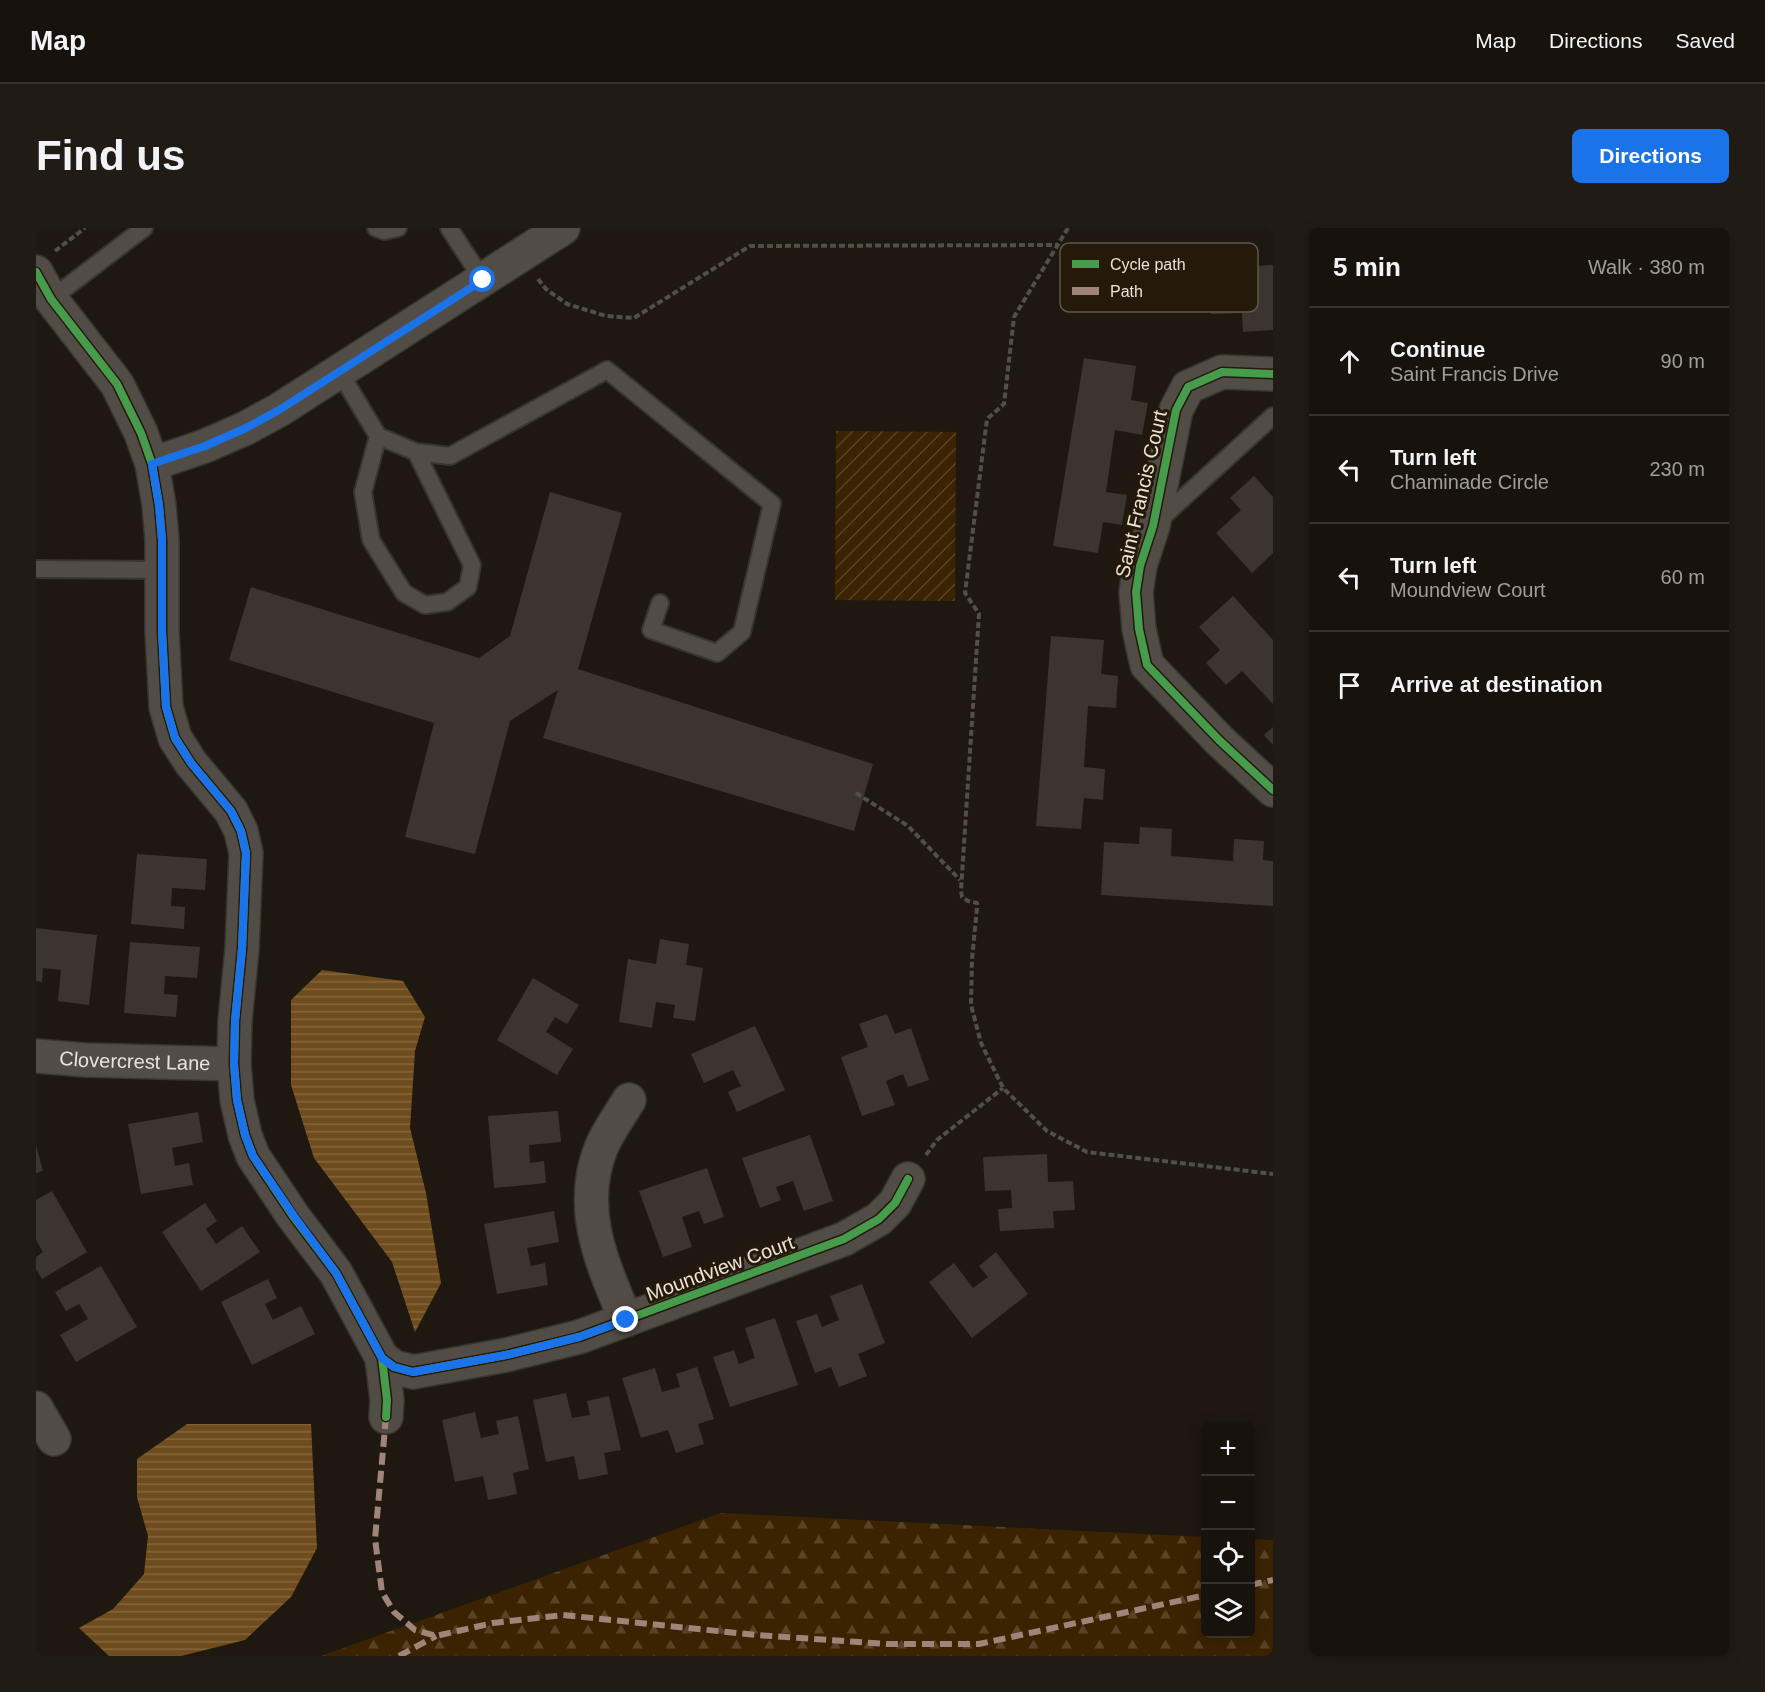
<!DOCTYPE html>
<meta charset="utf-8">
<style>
body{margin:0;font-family:Arial,sans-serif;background:#201b15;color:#f1f3f6}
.controls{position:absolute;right:18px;bottom:18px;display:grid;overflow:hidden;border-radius:9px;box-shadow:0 3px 15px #0003}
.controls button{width:54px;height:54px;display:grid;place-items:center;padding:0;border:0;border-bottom:2px solid #36322d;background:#17120c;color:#f1f3f6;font:30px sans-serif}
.stop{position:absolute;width:18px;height:18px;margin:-14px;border:4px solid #1a73e8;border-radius:50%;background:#fff}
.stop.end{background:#1a73e8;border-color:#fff;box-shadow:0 2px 6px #0008}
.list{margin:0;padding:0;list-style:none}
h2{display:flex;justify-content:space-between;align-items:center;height:78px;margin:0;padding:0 24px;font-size:26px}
h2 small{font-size:20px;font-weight:400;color:#9e9e9d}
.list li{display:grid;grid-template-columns:39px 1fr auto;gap:18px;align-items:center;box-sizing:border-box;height:108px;padding:0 24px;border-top:2px solid #36322d}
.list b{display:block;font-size:22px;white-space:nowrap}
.list p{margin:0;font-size:20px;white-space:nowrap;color:#9e9e9d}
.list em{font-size:20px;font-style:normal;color:#9e9e9d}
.icon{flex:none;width:33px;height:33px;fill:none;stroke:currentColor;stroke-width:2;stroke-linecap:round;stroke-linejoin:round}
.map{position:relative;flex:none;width:1237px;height:1428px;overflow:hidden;border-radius:9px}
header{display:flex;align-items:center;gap:36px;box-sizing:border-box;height:84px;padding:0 30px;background:#17120c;border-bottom:2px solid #36322d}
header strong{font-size:28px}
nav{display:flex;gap:33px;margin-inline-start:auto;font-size:21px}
.intro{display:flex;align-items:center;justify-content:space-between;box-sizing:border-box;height:144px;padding:0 36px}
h1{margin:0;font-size:42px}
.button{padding:15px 27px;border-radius:9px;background:#1a73e8;color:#fff;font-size:21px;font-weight:700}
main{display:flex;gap:36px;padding:0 36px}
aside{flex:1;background:#17120c;border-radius:9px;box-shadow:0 3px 15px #0003}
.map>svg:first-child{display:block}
.forest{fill:url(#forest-firs)}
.garden{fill:url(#garden-furrows)}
.water{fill:url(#water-rules)}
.building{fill:#3c352f}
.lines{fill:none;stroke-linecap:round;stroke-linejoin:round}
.lane-casing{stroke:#3a342e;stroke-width:20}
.street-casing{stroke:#3a342e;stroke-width:36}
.path{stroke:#534e49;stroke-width:4;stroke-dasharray:6 3;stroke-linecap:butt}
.lane{stroke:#524c47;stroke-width:16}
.street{stroke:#524c47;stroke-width:33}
.quiet{stroke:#a18479;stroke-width:6;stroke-dasharray:12 6;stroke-linecap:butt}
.cycleway-casing{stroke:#25190a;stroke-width:11}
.cycleway{stroke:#469c4c;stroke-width:8}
.route{stroke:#1a73e8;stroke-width:8}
.labels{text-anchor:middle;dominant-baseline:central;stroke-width:6;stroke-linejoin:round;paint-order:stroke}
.street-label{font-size:20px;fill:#ebe3d9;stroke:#25190a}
.key{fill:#25190a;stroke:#605648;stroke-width:1.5}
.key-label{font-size:16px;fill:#ebe3d9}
</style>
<header>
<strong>Map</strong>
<nav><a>Map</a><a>Directions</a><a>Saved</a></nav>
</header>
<div class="intro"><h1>Find us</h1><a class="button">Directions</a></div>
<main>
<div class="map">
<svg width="1237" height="1428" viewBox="0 0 1237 1428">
<defs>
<pattern id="forest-firs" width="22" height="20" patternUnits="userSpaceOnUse" patternTransform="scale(1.5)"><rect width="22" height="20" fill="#3b2302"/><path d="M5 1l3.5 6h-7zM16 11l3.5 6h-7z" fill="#584326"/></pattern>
<pattern id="garden-furrows" width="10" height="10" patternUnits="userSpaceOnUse" patternTransform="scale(1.5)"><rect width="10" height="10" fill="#3b2302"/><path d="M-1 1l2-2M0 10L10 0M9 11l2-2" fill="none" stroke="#584326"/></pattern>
<pattern id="water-rules" width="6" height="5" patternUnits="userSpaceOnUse" patternTransform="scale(1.5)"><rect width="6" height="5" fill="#6f4c1d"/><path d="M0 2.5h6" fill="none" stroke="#84663d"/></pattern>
</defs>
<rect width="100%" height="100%" fill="#1f1810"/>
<path class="forest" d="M685 1285 1169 1309 1170 1406H1214L1215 1311 1237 1312V1428H285Z"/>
<path class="garden" d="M800 203 920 204 919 373 799 372Z"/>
<path class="water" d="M286 742 367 753 389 789 379 823 374 900 390 965 405 1055 379 1104 356 1034 278 930 255 857V772Z
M151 1196H275L281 1320 255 1369 209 1412 145 1428H73L43 1400 77 1381 108 1346 112 1308 101 1269V1231Z"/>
<path class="building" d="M1237 37V102L1207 104 1206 85 1175 86 1173 41Z
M1048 130 1100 138 1095 172 1112 175 1106 207 1079 202 1070 264 1091 267 1086 297 1067 294 1062 325 1017 318Z
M1218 248 1237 269V325L1216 345 1180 305 1205 282 1194 270Z
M514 264 586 285 542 441 837 536 818 603 507 510 522 462 474 493 439 626 369 609 398 495 193 432 215 359 443 430 474 408Z
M1197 368 1237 412V476L1206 443 1190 457 1170 435 1184 422 1163 399Z
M1015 408 1068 412 1065 446 1082 448 1080 480 1052 478 1048 539 1069 541 1067 572 1048 570 1045 601 1000 598Z
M1237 499V517L1228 507Z
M1104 599 1136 601 1135 628 1197 633 1198 611 1228 613 1227 632 1237 633V678L1065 667 1068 614 1103 616Z
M101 626 171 631 169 662 136 660 135 678 149 679 148 701 95 696Z
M0 700 61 707 53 777 22 773 25 742 7 740 6 754 0 753Z
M624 711 653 716 650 737 667 740 659 793 637 790 639 777 620 774 616 800 583 794 592 731 620 736Z
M94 714 164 719 161 750 129 748 128 766 142 767 140 789 88 785Z
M497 750 543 777 531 796 519 789 510 804 537 821 521 847 461 812Z
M851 786 859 806 875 800 893 852 872 859 867 846 850 853 859 877 826 888 805 829 832 819 823 796Z
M719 798 749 862 701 884 692 864 705 858 697 842 668 855 655 826Z
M522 883 525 914 493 917 494 935 508 933 510 955 458 960 452 888Z
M162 884 167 914 136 920 139 938 153 935 157 957 105 966 92 896Z
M774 907 797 973 768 983 757 953 740 959 745 972 724 980 706 930Z
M0 917 7 943 0 945Z
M1011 926 1012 954 1037 953 1039 982 1017 983 1018 1000 964 1003 962 981 976 980 975 962 949 963 947 929Z
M671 940 688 989 668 996 663 983 646 989 656 1019 627 1029 603 963Z
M16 963 51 1024 6 1051 0 1041V1029L7 1024 0 1012V972Z
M169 975 181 993 170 1001 180 1016 206 998 224 1024 165 1063 126 1004Z
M518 983 523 1014 491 1020 495 1038 509 1035 512 1057 461 1066 448 996Z
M960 1024 992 1066 936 1110 893 1054 918 1035 937 1060 952 1049 943 1038Z
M65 1038 101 1099 40 1134 24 1107 52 1091 43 1076 30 1083 19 1064Z
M232 1051 241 1070 229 1076 237 1092 265 1078 279 1106 216 1137 185 1074Z
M826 1056 849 1115 822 1126 831 1148 803 1159 795 1139 779 1145 760 1093 781 1086 786 1099 803 1092 794 1068Z
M739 1090 762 1157 694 1179 677 1129 698 1122 703 1136 719 1130 709 1100Z
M661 1139 678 1191 662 1196 668 1216 640 1225 632 1202 605 1210 586 1150 619 1140 626 1164 644 1159 640 1146Z
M530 1165 536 1190 554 1187 551 1173 573 1168 585 1222 568 1225 572 1246 543 1252 538 1228 510 1234 497 1172Z
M439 1184 445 1210 463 1206 460 1193 482 1188 493 1241 477 1245 481 1266 452 1272 447 1248 419 1254 406 1192Z"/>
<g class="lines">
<defs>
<path id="lane" d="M340 0 348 3 362 0
M413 0 447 52
M15 71 108 0
M303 143 342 208 380 224 414 228 571 142 736 276 706 404 681 425 615 402 624 375
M342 208 327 264 335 312 368 365 389 377 411 374 432 359 436 337 380 224
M1122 293 1237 188
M0 341 126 342"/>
<g id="street">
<path d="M0 44 15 71 81 156 105 205 116 236 123 277 126 312V403L130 479 139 510 155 535 195 583 205 603 210 625 206 721 199 793 198 836 201 872 209 907 217 928 257 988 300 1045 346 1130 351 1172 350 1189"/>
<path d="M1237 146 1186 144 1152 159 1140 182 1117 298 1104 338 1100 364 1103 401 1111 437 1183 512 1237 562"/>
<path d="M116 236 169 218 210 200 243 182 527 0"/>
<path id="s1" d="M0 828 49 832 198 836"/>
<path d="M590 1092C566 1035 541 981 565 920 572 903 584 887 593 872"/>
<path d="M346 1130 358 1139 377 1144 470 1127 543 1109 808 1011 843 991 859 975 872 951"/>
<path d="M0 1180 18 1211"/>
</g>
</defs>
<use href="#lane" class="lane-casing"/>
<use href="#street" class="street-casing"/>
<path class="path" d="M1032 0 978 89 968 176 951 191 929 365 943 386 925 662 926 669 932 673 941 675V680L936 731 935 777 945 815 967 860 1011 903 1051 924 1237 946
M19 23 49 0
M502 51 510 61 531 76 570 88 598 90 714 18 1021 17
M820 565 872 598 924 652
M890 927 901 912 967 860"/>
<use href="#lane" class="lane"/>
<use href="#street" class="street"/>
<path class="quiet" d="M350 1189 339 1311 346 1364 358 1384 379 1402 400 1408 457 1395 527 1387 720 1407 851 1416H943L1170 1367
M1214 1357 1237 1352
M363 1428 400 1408"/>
<defs>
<path id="cycleway" d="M0 44 15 71 81 156 105 205 116 236 123 277 126 312V403L130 479 139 510 155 535 195 583 205 603 210 625 206 721 199 793 198 836 201 872 209 907 217 928 257 988 300 1045 346 1130 351 1172 350 1189
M1237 146 1186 144 1152 159 1140 182 1117 298 1104 338 1100 364 1103 401 1111 437 1183 512 1237 562
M346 1130 358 1139 377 1144 470 1127 543 1109 808 1011 843 991 859 975 872 951"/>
</defs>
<use href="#cycleway" class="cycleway-casing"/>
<use href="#cycleway" class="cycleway"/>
</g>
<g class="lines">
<path class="route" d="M447 52 243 182 210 200 169 218 116 236 123 277 126 312V403L130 479 139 510 155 535 195 583 205 603 210 625 206 721 199 793 198 836 201 872 209 907 217 928 258 988 300 1045 346 1130 358 1139 377 1144 470 1127 543 1109 590 1092"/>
</g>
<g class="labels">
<g class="street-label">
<text transform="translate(1105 266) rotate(-77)">Saint Francis Court</text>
<text stroke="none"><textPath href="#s1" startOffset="99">Clovercrest Lane</textPath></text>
<text transform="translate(684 1040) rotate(-20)">Moundview Court</text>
</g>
</g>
<rect x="1024" y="15" width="198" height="69" rx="9" class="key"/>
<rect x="1036" y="32" width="27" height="8" fill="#469c4c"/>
<rect x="1036" y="59" width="27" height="8" fill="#a18479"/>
<g class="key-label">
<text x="1074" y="42">Cycle path</text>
<text x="1074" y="69">Path</text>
</g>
</svg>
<div class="controls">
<button>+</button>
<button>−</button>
<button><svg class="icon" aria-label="locate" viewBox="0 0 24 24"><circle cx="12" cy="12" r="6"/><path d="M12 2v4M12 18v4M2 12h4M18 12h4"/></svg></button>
<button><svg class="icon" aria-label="layers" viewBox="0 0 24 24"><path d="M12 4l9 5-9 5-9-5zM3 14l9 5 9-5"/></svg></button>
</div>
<div class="stop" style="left:447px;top:52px"></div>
<div class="stop end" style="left:590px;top:1092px"></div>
</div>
<aside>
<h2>5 min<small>Walk · 380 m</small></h2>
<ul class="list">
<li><svg class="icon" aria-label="ahead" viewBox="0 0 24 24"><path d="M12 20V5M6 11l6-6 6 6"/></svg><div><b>Continue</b><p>Saint Francis Drive</p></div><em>90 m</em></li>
<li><svg class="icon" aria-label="left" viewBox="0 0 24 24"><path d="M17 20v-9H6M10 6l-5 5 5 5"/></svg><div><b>Turn left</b><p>Chaminade Circle</p></div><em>230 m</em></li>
<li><svg class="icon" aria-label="left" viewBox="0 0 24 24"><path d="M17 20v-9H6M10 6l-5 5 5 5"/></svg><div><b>Turn left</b><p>Moundview Court</p></div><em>60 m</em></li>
<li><svg class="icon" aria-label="arrive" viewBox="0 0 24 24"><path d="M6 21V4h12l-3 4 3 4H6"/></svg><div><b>Arrive at destination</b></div></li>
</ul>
</aside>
</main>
